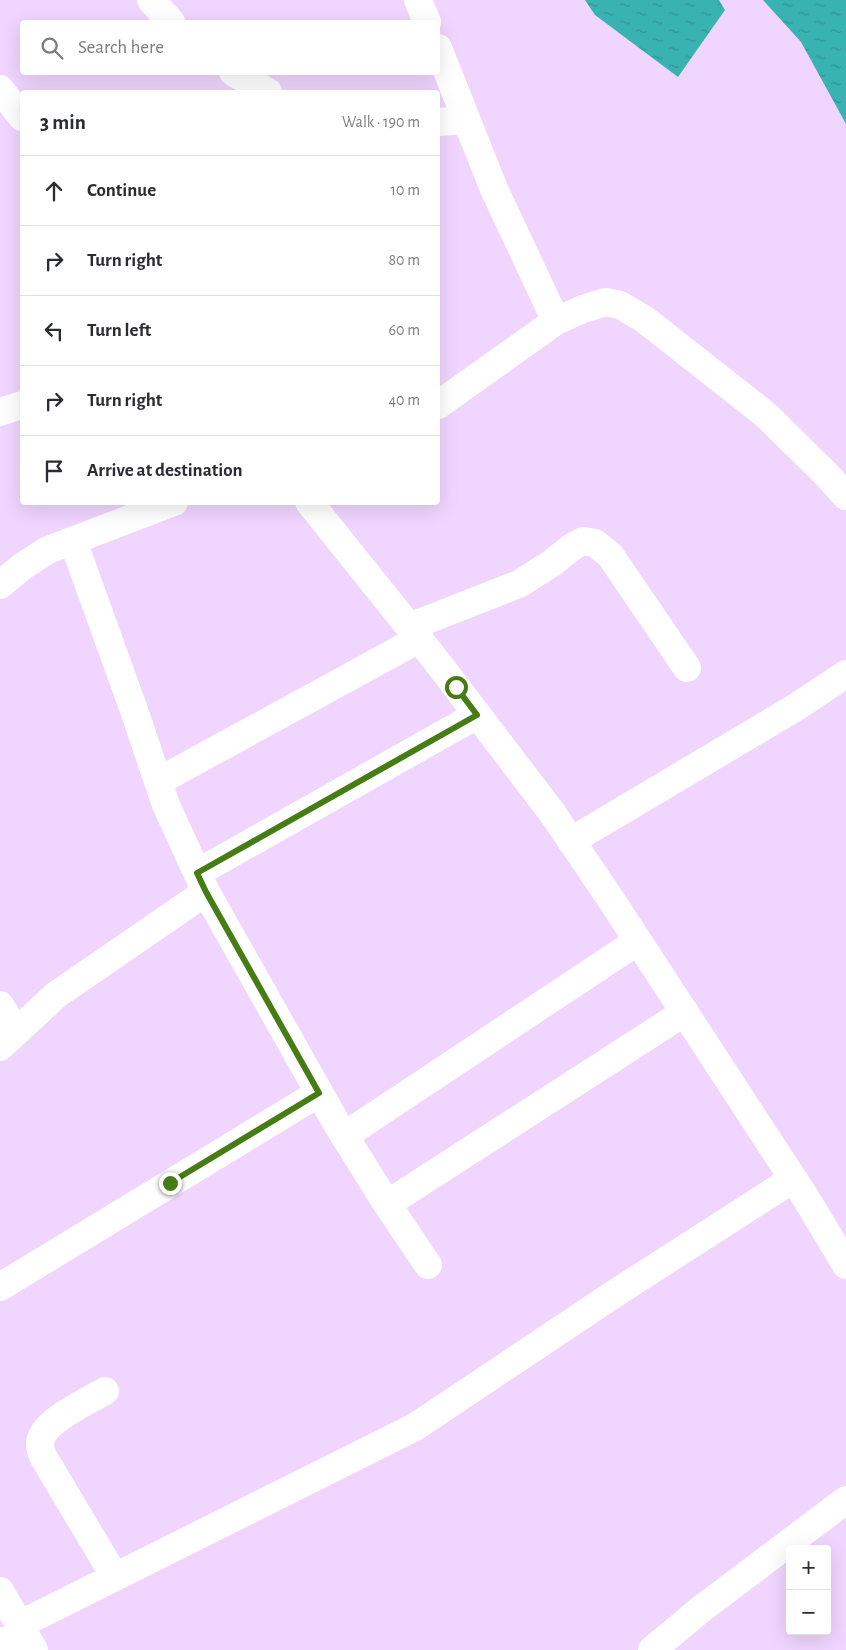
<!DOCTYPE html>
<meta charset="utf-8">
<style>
body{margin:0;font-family:"Alegreya Sans",sans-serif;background:#f7f7f7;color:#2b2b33}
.controls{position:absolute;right:15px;bottom:15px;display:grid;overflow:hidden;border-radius:5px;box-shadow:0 5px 20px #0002}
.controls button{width:45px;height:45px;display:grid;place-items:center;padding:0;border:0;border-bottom:1px solid #e1e1e2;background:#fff;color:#2b2b33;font:25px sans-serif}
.stop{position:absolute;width:15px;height:15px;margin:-11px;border:4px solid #457c13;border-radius:50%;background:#fff}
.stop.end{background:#457c13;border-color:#fff;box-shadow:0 1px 5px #0008}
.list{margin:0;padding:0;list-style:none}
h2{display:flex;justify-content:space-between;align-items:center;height:65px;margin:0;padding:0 20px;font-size:21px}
h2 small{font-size:16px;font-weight:400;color:#7c7c81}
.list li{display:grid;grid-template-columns:32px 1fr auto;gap:15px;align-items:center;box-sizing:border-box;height:70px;padding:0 20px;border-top:1px solid #e1e1e2}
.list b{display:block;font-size:19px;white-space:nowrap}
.list em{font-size:16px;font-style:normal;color:#7c7c81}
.icon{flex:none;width:28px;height:28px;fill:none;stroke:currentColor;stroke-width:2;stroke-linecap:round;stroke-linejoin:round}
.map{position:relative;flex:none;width:846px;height:1650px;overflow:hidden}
.search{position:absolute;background:#fff;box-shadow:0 5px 20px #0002;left:20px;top:20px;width:420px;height:55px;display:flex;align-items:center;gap:12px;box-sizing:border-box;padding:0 18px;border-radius:5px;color:#7c7c81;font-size:19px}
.panel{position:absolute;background:#fff;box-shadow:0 5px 20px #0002;left:20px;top:90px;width:420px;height:415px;border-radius:5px}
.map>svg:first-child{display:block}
.water{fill:url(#water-ripples)}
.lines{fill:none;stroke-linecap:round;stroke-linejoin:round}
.minor{stroke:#fff;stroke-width:28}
.route{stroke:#457c13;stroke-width:6}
</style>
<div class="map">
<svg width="846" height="1650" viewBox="0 0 846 1650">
<defs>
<pattern id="water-ripples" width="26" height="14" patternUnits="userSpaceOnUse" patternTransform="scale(1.25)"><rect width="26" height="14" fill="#39b3b2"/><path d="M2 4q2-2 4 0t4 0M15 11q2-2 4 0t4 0" fill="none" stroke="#319192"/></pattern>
</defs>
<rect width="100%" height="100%" fill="#f0d5fe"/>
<path class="water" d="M585 0H719L725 10 678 77 595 15Z
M763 0H846V124L801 42Z"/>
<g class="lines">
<path class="minor" d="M151 0 171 22
M418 0 427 22
M438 48 494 189 556 321
M233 72 268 92
M0 89 22 117
M438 122 466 120
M438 405 556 321 583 309 606 302 620 305 644 319 766 415 826 474 846 496
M0 412 22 405
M309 502 435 659 553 814 610 898 807 1200 846 1265
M73 541 135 713 166 805 206 892 337 1124 387 1204 428 1265
M0 585 23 566 48 550 174 502
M409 627 519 584 552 563 572 547 583 541 595 543 610 555 687 668
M159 781 419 639
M571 841 798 706 846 674
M197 873 477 715
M0 1005 16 1032
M0 1047 56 995 206 892
M344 1136 638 941
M387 1204 685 1012
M0 1287 319 1093
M105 1391C87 1402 42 1421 40 1443 39 1448 42 1454 44 1458L115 1577
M0 1591 34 1650
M19 1625 415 1427 614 1294 793 1179
M0 1641 28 1640
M652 1650 700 1610 846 1500"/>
</g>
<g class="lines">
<path class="route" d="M170 1183 319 1093 206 892 197 873 477 715 456 687"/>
</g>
</svg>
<div class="controls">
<button>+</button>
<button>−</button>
</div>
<div class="stop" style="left:456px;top:687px"></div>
<div class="stop end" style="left:170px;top:1183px"></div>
<div class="search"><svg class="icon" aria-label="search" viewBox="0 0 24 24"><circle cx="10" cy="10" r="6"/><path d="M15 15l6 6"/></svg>Search here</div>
<section class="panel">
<h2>3 min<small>Walk · 190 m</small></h2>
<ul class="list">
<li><svg class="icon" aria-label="ahead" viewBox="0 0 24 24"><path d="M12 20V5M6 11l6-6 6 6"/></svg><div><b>Continue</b></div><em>10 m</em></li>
<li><svg class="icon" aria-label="right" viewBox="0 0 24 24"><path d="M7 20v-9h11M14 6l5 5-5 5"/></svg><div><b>Turn right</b></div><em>80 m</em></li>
<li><svg class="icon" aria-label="left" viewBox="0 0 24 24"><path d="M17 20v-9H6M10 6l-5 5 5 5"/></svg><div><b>Turn left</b></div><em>60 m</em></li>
<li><svg class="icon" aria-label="right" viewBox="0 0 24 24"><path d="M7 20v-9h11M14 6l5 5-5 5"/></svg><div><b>Turn right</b></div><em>40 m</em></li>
<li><svg class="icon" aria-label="arrive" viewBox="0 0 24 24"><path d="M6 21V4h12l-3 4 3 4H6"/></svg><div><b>Arrive at destination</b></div></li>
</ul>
</section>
</div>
